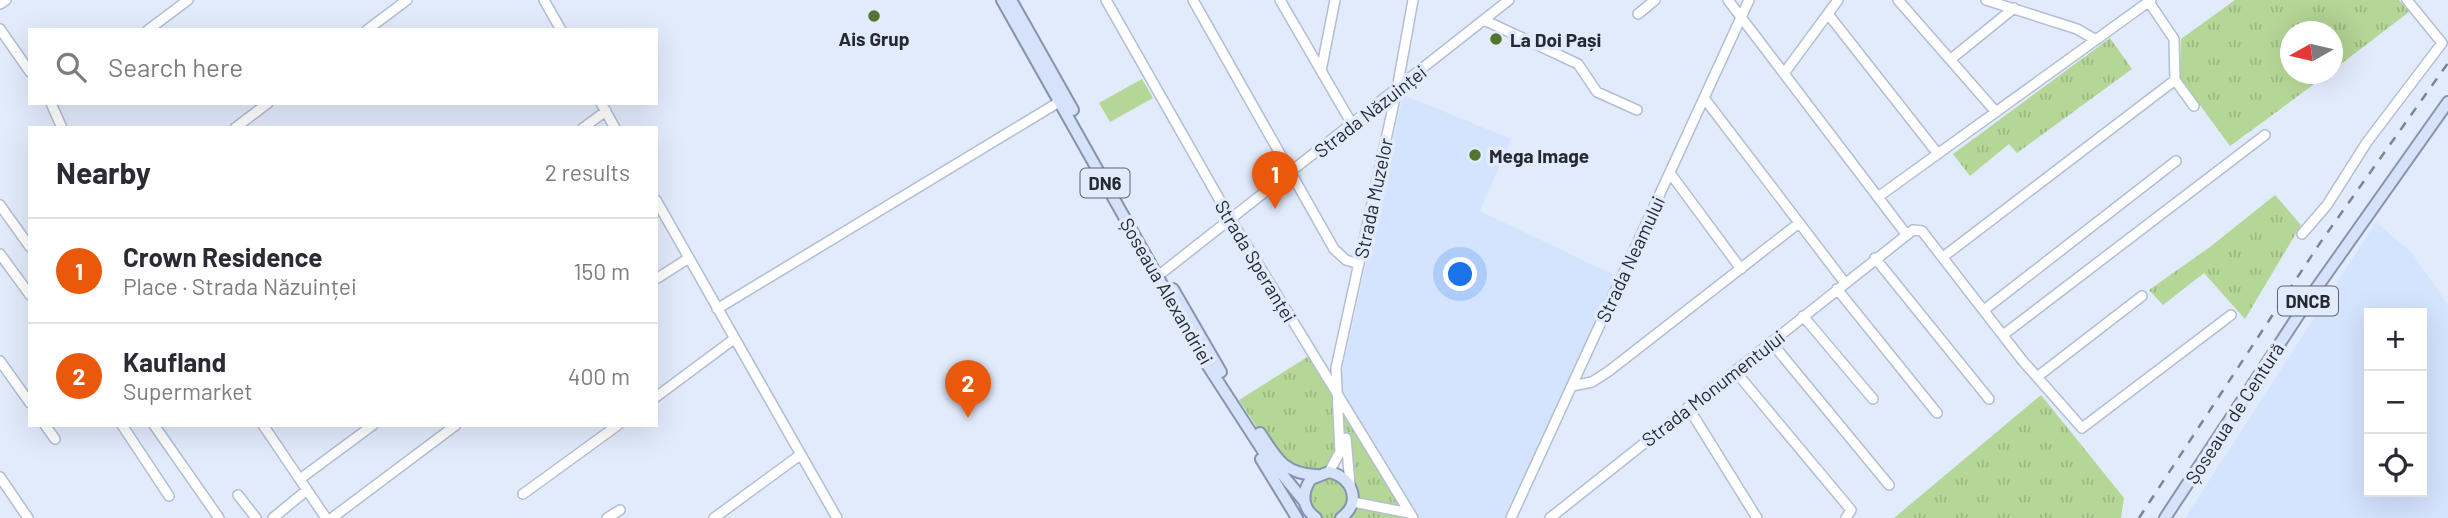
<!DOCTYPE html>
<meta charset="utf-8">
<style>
body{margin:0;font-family:Barlow,sans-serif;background:#f2f2f3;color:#2b2b33}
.controls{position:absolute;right:21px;bottom:21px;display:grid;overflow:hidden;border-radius:0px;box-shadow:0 7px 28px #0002}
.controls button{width:63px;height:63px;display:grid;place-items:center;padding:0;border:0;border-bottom:2px solid #e1e1e2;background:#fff;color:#2b2b33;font:35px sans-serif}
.compass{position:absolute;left:2280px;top:21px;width:63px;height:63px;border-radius:50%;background:#fff;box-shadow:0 7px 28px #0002;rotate:262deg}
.you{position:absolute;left:1461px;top:275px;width:24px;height:24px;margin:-18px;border:5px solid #fff;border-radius:50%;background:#1a73e8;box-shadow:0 0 0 10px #1a73e833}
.badge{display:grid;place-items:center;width:46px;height:46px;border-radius:50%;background:#ea580c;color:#fff;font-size:23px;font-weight:700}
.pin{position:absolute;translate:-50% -58px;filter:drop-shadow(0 2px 4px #0008)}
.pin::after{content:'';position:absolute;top:37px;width:24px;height:21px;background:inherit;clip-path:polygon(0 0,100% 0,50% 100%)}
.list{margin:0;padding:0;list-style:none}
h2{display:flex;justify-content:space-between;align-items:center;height:91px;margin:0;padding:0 28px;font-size:30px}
h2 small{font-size:23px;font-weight:400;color:#7c7c81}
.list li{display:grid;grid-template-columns:46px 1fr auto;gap:21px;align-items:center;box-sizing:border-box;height:105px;padding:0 28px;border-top:2px solid #e1e1e2}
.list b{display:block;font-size:26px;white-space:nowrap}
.list p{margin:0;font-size:23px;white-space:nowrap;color:#7c7c81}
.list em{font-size:23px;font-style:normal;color:#7c7c81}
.icon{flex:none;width:38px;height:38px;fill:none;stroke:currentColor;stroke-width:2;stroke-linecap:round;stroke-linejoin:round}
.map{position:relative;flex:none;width:2448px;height:518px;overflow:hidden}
.search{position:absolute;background:#fff;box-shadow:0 7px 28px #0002;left:28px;top:28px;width:630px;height:77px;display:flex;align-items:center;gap:18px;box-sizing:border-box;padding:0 24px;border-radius:0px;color:#7c7c81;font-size:26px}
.panel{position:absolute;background:#fff;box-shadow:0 7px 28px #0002;left:28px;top:126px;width:630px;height:301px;border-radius:0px}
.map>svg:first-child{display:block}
.built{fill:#d4e3fe;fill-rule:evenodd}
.grass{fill:url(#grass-tufts);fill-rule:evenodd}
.pitch{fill:#b4d696}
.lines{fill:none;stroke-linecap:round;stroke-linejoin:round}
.minor-casing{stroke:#b3bed2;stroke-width:12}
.major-casing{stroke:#8694b0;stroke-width:14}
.minor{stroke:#fff;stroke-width:9}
.major{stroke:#d6e2f8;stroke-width:10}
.rail{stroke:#7e8490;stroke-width:2.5;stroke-dasharray:9 9;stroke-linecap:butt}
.poi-dot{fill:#53752e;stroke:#e2ebfc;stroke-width:2.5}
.labels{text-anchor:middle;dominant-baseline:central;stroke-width:7;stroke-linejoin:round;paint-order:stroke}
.shield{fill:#e2ebfc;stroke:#5e636e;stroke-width:2}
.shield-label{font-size:18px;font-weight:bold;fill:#252931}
.poi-label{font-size:19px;font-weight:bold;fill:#252931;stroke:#e2ebfc;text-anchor:start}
.street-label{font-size:19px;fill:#252931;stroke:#e2ebfc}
</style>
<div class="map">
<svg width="2448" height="518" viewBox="0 0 2448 518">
<defs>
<pattern id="grass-tufts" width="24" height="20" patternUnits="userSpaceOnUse" patternTransform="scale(1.75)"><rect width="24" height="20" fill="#b4d696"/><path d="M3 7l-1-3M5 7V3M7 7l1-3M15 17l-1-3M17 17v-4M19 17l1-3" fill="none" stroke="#9bb882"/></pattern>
</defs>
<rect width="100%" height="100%" fill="#e2ebfc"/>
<path class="built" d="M1403 95 1511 139 1480 211 1616 276 1508 518H1414L1337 395Z
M2376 222 2412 253 2448 305V518H2185ZM2369 313H2422V492H2369Z"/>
<path class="grass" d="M2235 0H2399L2409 12 2333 70 2332 32H2290V74H2328L2230 146 2180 78 2181 39Z
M2110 38 2132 69 2017 153 2009 144 1970 176 1953 154Z
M2275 195 2301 225 2245 319 2204 273 2163 305 2149 290 2210 247Z
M1312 354 1413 518H1316L1306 507 1311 479 1271 449 1239 400ZM1338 400 1346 434 1349 483 1330 472 1335 463Z
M2041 395 2124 498 2121 518H1894Z"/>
<path class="pitch" d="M1142 79 1153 98 1110 122 1099 103Z"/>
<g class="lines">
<defs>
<path id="minor" d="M544 0 561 30
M1106 0 1230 218 1413 518
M1193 0 1334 249 1346 260 1359 264
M1280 0 1352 124
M1728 0 1906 234
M1898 0 1996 112
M1986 0 2077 29 2096 40
M2149 2 2174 39 2175 80
M0 4 6 0
M1638 14 1655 0
M1828 14 1938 154
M1484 20 1578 64 1597 92 1637 110
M0 29 30 72
M148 30 188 0
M367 30 407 0
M1951 59 2014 8
M1321 71 1335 0
M1785 72 1838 0
M2175 80 2194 106
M1704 98 1845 283
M51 103 62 128
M601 103 615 128
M235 128 268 103
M583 128 606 111
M1670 173 1741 269
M1878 197 2151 0
M656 200 837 518
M0 205 30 247
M2302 234 2327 205 2367 142 2442 43 2407 0
M0 254 30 295
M1943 257 2175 80
M1875 258 1989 399
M1163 272 1509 0
M656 279 689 258
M1837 289 1937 413
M717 309 1059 102
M1984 310 2176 161
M1803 316 1873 399
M2003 335 2265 135
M1771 342 1889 485
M0 361 30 403
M1735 371 1851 510 1846 518
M2037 377 2142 296
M1572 386 1592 382 1609 371 1799 223
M656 397 734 339
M1688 407 1757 518
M45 425 55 439
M122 425 169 496
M154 425 219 518
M263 425 326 518
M1346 438 1350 484
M1329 472 1340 452 1336 368 1397 89 1413 0
M0 477 28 518
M300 479 373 425
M523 494 618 425
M238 495 256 518
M1353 502 1409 513
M273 518 307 490
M332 518 456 425
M607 518 620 510
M714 518 800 455
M1511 518 1749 0
M1550 518 1913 230 1922 231 2022 360 2082 428 2231 315"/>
<path id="major" d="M1002 0 1208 366 1263 451 1304 501
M1011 0 1073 110
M1173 289 1221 372
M1260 433C1277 459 1284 474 1317 475
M1261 459 1297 518
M1316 518C1302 508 1301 493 1311 479L1329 472C1353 477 1362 503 1341 518
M2165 518 2313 293 2448 102"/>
</defs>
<use href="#minor" class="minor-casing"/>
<use href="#major" class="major-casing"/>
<use href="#minor" class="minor"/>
<use href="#major" class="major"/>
<path class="rail" d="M2139 518 2320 243 2448 63"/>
</g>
<g class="poi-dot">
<circle cx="874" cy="16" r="7"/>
<circle cx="1496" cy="39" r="7"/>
<circle cx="1475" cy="155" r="7"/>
</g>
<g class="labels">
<g class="shield">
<rect x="1080.5" y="168.5" width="49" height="29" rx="5"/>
<rect x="2278" y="286.5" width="60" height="29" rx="5"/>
</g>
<g class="shield-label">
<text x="1105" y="183">DN6</text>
<text x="2308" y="301">DNCB</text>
</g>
<g class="poi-label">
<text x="874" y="38" text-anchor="middle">Ais Grup</text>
<text x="1510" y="39">La Doi Pași</text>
<text x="1489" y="155">Mega Image</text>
</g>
<g class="street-label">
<text transform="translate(1370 111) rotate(-38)">Strada Năzuinței</text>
<text transform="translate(1373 198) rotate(-78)">Strada Muzelor</text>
<text transform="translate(1630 259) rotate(-65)">Strada Neamului</text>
<text transform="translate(1256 261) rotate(59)">Strada Speranței</text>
<text transform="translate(1167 291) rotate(60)">Șoseaua Alexandriei</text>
<text transform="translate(1713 388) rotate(-38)">Strada Monumentului</text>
<text transform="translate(2234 413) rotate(-57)">Șoseaua de Centură</text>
</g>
</g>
</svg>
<div class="controls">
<button>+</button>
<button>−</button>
<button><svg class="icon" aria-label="locate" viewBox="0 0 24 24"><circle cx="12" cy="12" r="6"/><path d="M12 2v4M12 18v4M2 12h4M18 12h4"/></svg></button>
</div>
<svg class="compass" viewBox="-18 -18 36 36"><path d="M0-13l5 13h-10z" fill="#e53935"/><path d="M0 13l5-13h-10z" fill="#7c7c81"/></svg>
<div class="you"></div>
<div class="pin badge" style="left:1275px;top:209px">1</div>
<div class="pin badge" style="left:968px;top:418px">2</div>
<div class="search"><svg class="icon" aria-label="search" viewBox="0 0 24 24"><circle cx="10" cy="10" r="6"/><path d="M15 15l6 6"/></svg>Search here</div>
<section class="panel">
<h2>Nearby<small>2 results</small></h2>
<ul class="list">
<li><span class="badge">1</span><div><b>Crown Residence</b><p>Place · Strada Năzuinței</p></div><em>150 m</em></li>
<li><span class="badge">2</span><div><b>Kaufland</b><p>Supermarket</p></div><em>400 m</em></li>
</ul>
</section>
</div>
